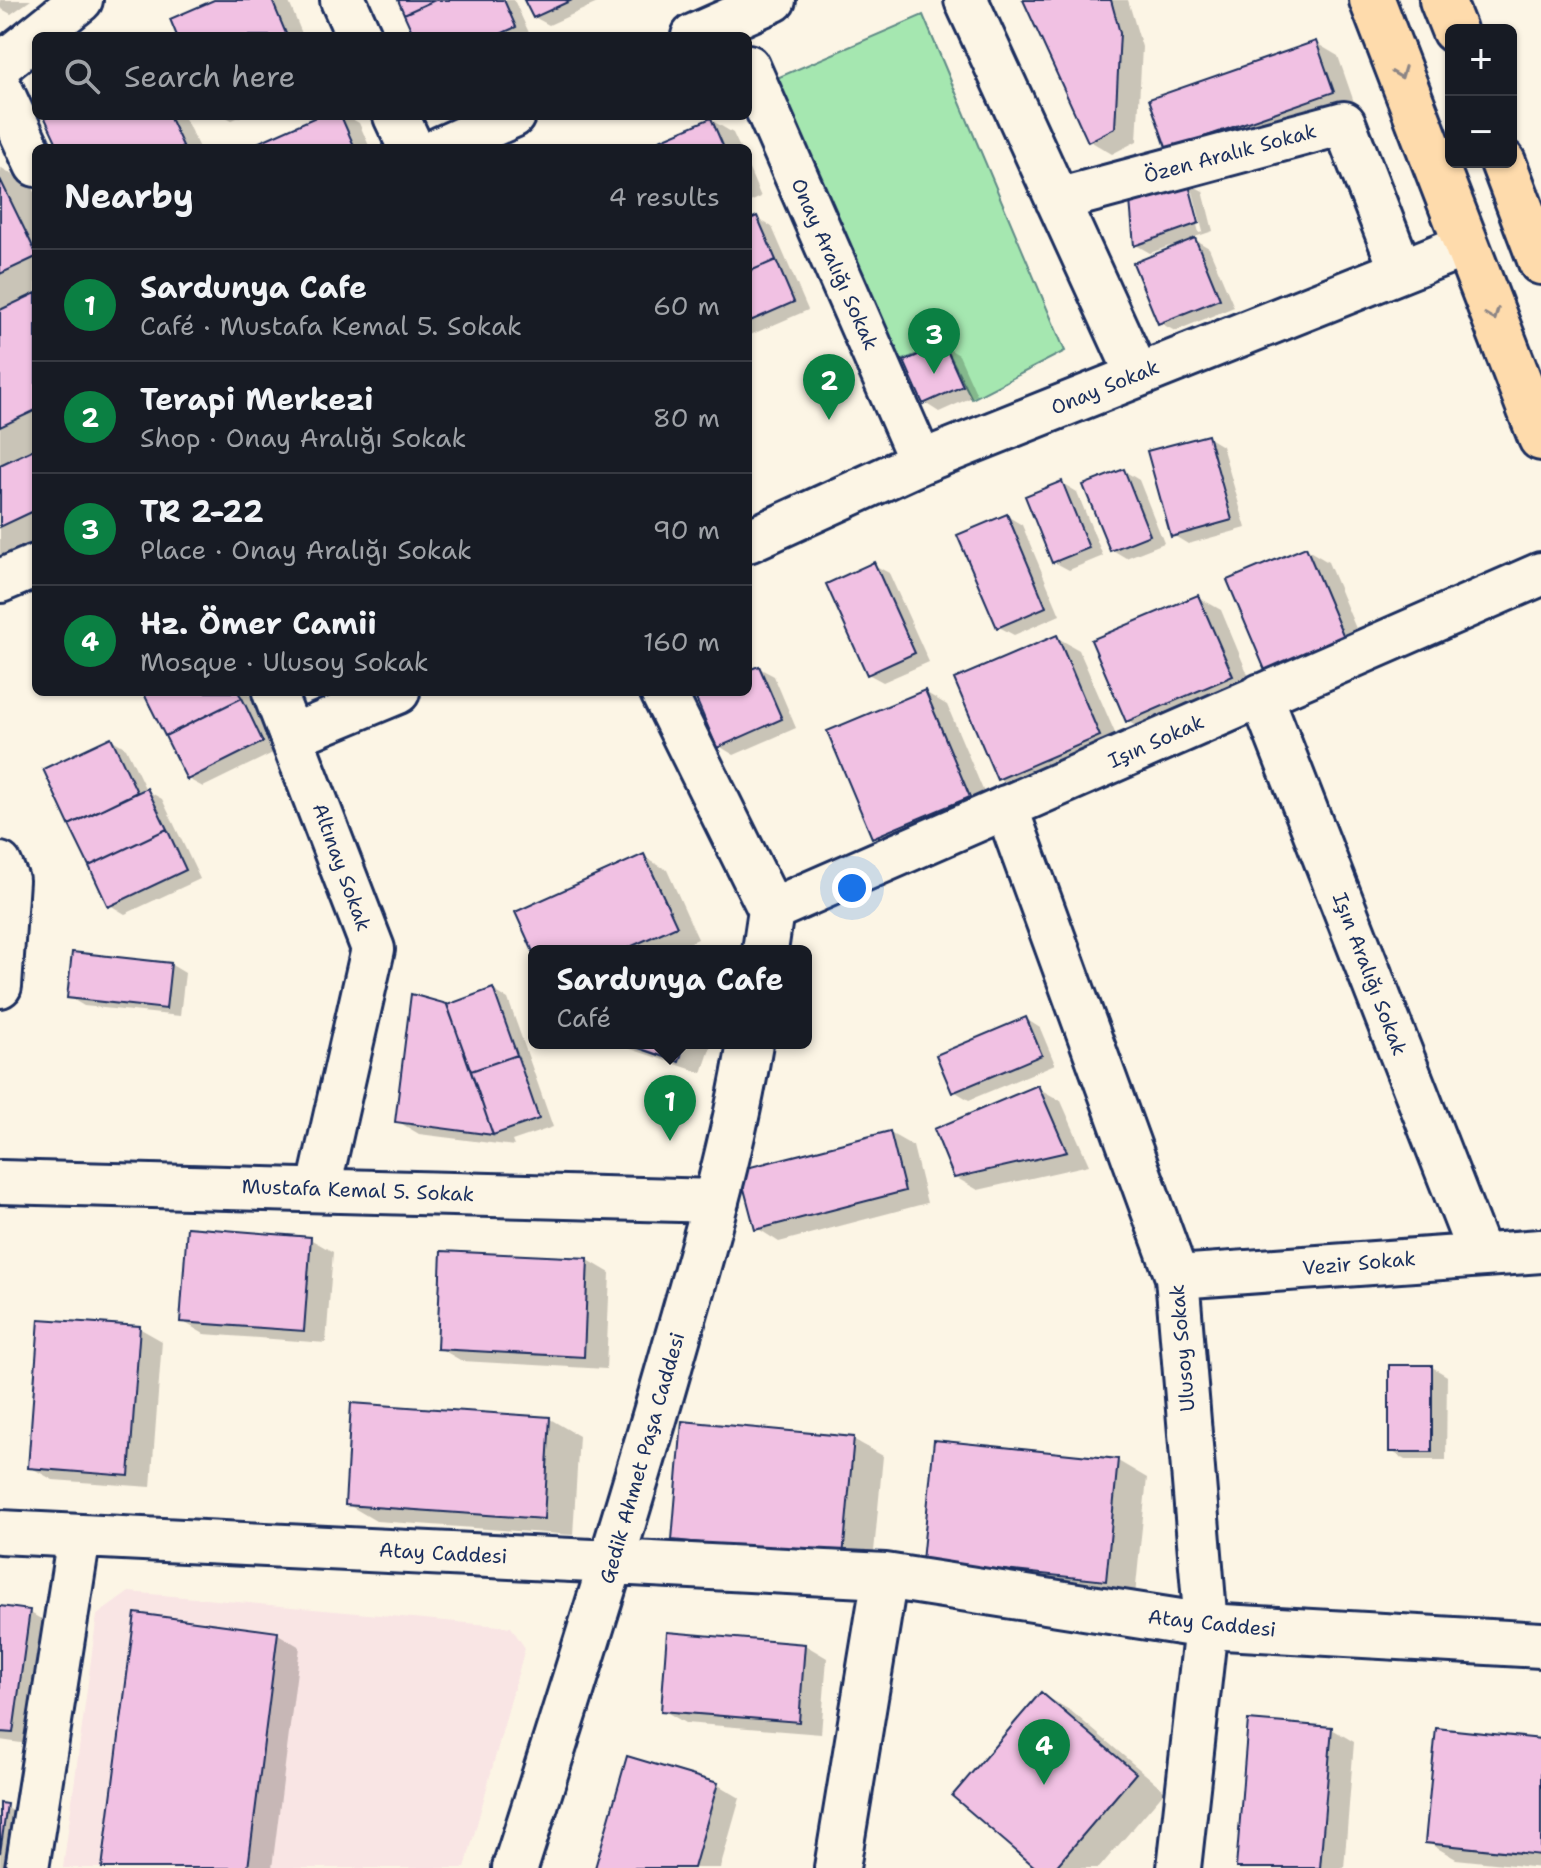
<!DOCTYPE html>
<meta charset="utf-8">
<style>
body{margin:0;font-family:"Shantell Sans",sans-serif;background:#20242c;color:#f1f3f6}
.controls{position:absolute;right:24px;top:24px;display:grid;overflow:hidden;border-radius:12px;box-shadow:0 2px 6px #0004}
.controls button{width:72px;height:72px;display:grid;place-items:center;padding:0;border:0;border-bottom:2px solid #363941;background:#171b24;color:#f1f3f6;font:40px sans-serif}
.you{position:absolute;left:852px;top:888px;width:28px;height:28px;margin:-20px;border:6px solid #fff;border-radius:50%;background:#1a73e8;box-shadow:0 0 0 12px #1a73e833}
.badge{display:grid;place-items:center;width:52px;height:52px;border-radius:50%;background:#0b8043;color:#fff;font-size:26px;font-weight:700}
.pin{position:absolute;translate:-50% -66px;filter:drop-shadow(0 2px 4px #0008)}
.pin::after{content:'';position:absolute;top:42px;width:28px;height:24px;background:inherit;clip-path:polygon(0 0,100% 0,50% 100%)}
.popup{position:absolute;left:528px;top:945px;width:284px;height:104px;box-sizing:border-box;display:grid;place-content:center;border-radius:12px;background:#171b24;filter:drop-shadow(0 2px 6px #0005);font-size:26px;white-space:nowrap;color:#9ea1a6}
.popup b{font-size:30px;color:#f1f3f6}
.popup::after{content:'';position:absolute;left:50%;top:100%;margin-left:-16px;border:16px solid transparent;border-top-color:#171b24}
.list{margin:0;padding:0;list-style:none}
h2{display:flex;justify-content:space-between;align-items:center;height:104px;margin:0;padding:0 32px;font-size:34px}
h2 small{font-size:26px;font-weight:400;color:#9ea1a6}
.list li{display:grid;grid-template-columns:52px 1fr auto;gap:24px;align-items:center;box-sizing:border-box;height:112px;padding:0 32px;border-top:2px solid #363941}
.list b{display:block;font-size:30px;white-space:nowrap}
.list p{margin:0;font-size:26px;white-space:nowrap;color:#9ea1a6}
.list em{font-size:26px;font-style:normal;color:#9ea1a6}
.icon{flex:none;width:44px;height:44px;fill:none;stroke:currentColor;stroke-width:2;stroke-linecap:round;stroke-linejoin:round}
.map{position:relative;flex:none;width:1541px;height:1868px;overflow:hidden}
.search{position:absolute;background:#171b24;box-shadow:0 2px 6px #0004;left:32px;top:32px;width:720px;height:88px;display:flex;align-items:center;gap:20px;box-sizing:border-box;padding:0 28px;border-radius:12px;color:#9ea1a6;font-size:30px}
.panel{position:absolute;background:#171b24;box-shadow:0 2px 6px #0004;left:32px;top:144px;width:720px;height:552px;border-radius:12px}
.map>svg:first-child{display:block}
.built{fill:#f9e5e4}
.green{fill:#a5e7b0;stroke:#608b87;stroke-width:2}
.shadow{fill:#0003;fill-rule:evenodd}
.building{fill:#f1c1e3;stroke:#1b2f5e;stroke-width:2}
.lines{fill:none;stroke-linecap:round;stroke-linejoin:round}
.street-casing{stroke:#1b2f5e;stroke-width:48}
.secondary-casing{stroke:#1b2f5e;stroke-width:50}
.primary-casing{stroke:#1b2f5e;stroke-width:50}
.street{stroke:#fcf5e5;stroke-width:42}
.secondary{stroke:#fcf5e5;stroke-width:44}
.primary{stroke:#fedbac;stroke-width:44}
.oneway{stroke:#8c8585}
.labels{text-anchor:middle;dominant-baseline:central;stroke-width:8;stroke-linejoin:round;paint-order:stroke}
.street-label{font-size:20px;fill:#1b2f5e;stroke:#fcf5e5}
</style>
<div class="map">
<svg width="1541" height="1868" viewBox="0 0 1541 1868">
<rect width="100%" height="100%" fill="#fcf5e5"/>
<filter id="ink" filterUnits="userSpaceOnUse"><feTurbulence type="fractalNoise" baseFrequency=".0125" numOctaves="2"/><feDisplacementMap in="SourceGraphic" scale="16" xChannelSelector="R" yChannelSelector="G"/><feConvolveMatrix kernelMatrix="1 2 1 2 8 2 1 2 1" color-interpolation-filters="sRGB"/></filter>
<g filter="url(#ink)">
<path class="built" d="M129 1592 511 1627 525 1648 465 1868H63L97 1615Z"/>
<path class="green" d="M923 15 1065 351 972 399 944 344 887 366 763 84Z"/>
<path class="shadow" d="M0 0H31L11 14 0 8Z
M219 0H288L303 36H179Z
M400 0H514L530 35 416 36Z
M526 0H604L549 25 534 17Z
M1026 0H1128L1142 47 1137 141 1112 154 1090 141Z
M1316 43 1338 56 1355 105 1191 162 1169 149Z
M46 116H184L199 148H61Z
M224 116H242L232 120Z
M323 116H347L359 123 370 148H251Z
M711 120 733 133 740 148H646Z
M0 167 32 186 36 194V553L0 570Z
M748 167 761 197 748 203Z
M1188 183 1203 191 1213 231 1192 238 1209 248 1234 307 1175 331 1160 323 1170 246 1150 253 1136 245ZM1189 192H1193L1203 232 1199 233Z
M757 218 772 227 808 310 748 336V222Z
M944 346 959 355 977 395 939 412 925 403Z
M1207 437 1222 446 1246 528 1188 544 1173 535Z
M1124 471 1139 480 1164 543 1126 558 1111 549Z
M1062 483 1077 492 1103 556 1069 570 1054 562Z
M1007 516 1022 525 1060 615 1014 635 999 627Z
M1306 549 1328 562 1365 650 1289 682 1267 669Z
M874 565 889 573 929 662 883 682 868 674Z
M1198 597 1221 610 1254 689 1150 734 1127 721Z
M1056 637 1079 650 1122 749 1022 792 999 779Z
M759 668 774 676 796 728 734 755 719 746 696 695 748 692V672Z
M147 692H248L277 751 203 787 188 779Z
M925 692 947 705 991 809 896 850 874 837Z
M111 739 126 748 146 790 162 799 200 879 125 914 110 905 46 769Z
M644 857 667 870 698 939 671 951H535Z
M170 964 185 973 180 1016 84 1006 69 997Z
M493 990 508 999 553 1127 512 1141 514 1146 419 1134 397 1121 446 1006Z
M1026 1019 1040 1028 1055 1064 969 1100 954 1091Z
M613 1043H712L702 1073Z
M1038 1088 1061 1101 1089 1165 978 1190 955 1177Z
M890 1133 913 1146 927 1203 779 1242 757 1228Z
M310 1239 333 1252 326 1343 204 1334 182 1321Z
M588 1260 610 1273 606 1369 462 1361 439 1348Z
M139 1328 162 1341 151 1487 53 1480 30 1467Z
M1432 1367 1447 1376 1446 1460H1406L1391 1451Z
M550 1419 579 1436 573 1535 376 1521 347 1504Z
M853 1439 883 1456 872 1573 703 1556 674 1539Z
M1118 1461 1147 1478 1135 1596 924 1560Z
M0 1608 29 1612 51 1625 35 1745 0 1740Z
M137 1616 278 1634 300 1647 272 1868H104Z
M805 1645 827 1658 821 1734 685 1723 663 1710Z
M1042 1694 1071 1711 1165 1791 1099 1868H1039Z
M1332 1729 1354 1742 1344 1868H1238Z
M1541 1741V1868L1456 1859 1427 1842Z
M628 1759 718 1785 740 1798 720 1868H597Z
M0 1805 29 1819 22 1868H0Z"/>
<path class="building" d="M214 0H272L287 36H177L170 19Z
M398 0H435L404 14Z
M435 0H504L516 27 496 36H414L404 14Z
M524 0H572L533 18Z
M1023 0H1111L1120 33 1115 128 1088 142Z
M1316 41 1334 92 1167 150 1149 99Z
M44 116H169L184 148H59Z
M318 116H341L355 148H246Z
M711 118 724 148H641Z
M0 179 36 253V257L0 274Z
M1188 181 1199 223 1134 246 1130 200Z
M757 216 776 260 748 272V220Z
M1195 238 1220 299 1158 324 1133 263Z
M776 260 794 302 748 322V272Z
M36 293V410L0 427V310Z
M944 344 963 386 923 404 904 361Z
M1208 435 1232 520 1171 537 1147 451Z
M36 448V510L0 527V465Z
M1124 469 1150 535 1110 551 1083 485Z
M1062 481 1089 548 1052 563 1025 496Z
M1007 514 1046 607 997 628 957 535Z
M1306 547 1344 637 1265 670 1227 580Z
M874 562 915 653 867 675 826 584Z
M1198 595 1233 676 1126 722 1091 640Z
M1057 635 1100 736 997 780 954 679Z
M759 666 782 719 717 748 694 694 748 692V670Z
M925 690 970 797 872 838 827 731Z
M143 692H238L242 698 165 736Z
M242 698 263 742 187 780 165 736Z
M111 737 137 792 69 825 43 769Z
M147 788 167 829 89 866 69 825Z
M167 829 186 870 108 907 89 866Z
M644 854 677 926 621 951 534 954 515 912Z
M72 952 171 963 166 1009 67 998Z
M493 988 517 1055 471 1071 447 1005Z
M411 994 447 1004 493 1135 395 1122Z
M1026 1017 1042 1055 952 1093 936 1055Z
M624 1043H685L679 1062Z
M517 1055 539 1119 493 1135 471 1071Z
M1038 1085 1067 1152 954 1178 934 1129Z
M890 1131 905 1191 755 1230 739 1170Z
M187 1227 311 1237 304 1331 180 1322Z
M441 1251 588 1258 584 1357 437 1349Z
M39 1319 140 1326 129 1476 28 1468Z
M1389 1365H1432V1452H1389Z
M351 1403 550 1417 544 1519 345 1505Z
M682 1421 854 1437 843 1557 672 1540Z
M934 1440 1118 1459 1106 1581 922 1561Z
M0 1606 30 1610 13 1733 0 1732Z
M135 1613 278 1632 248 1868H102Z
M667 1632 805 1644 799 1722 661 1711Z
M1041 1692 1136 1773 1055 1868H1036L952 1796Z
M1248 1720 1332 1727 1320 1868H1236Z
M1436 1728 1541 1739V1855L1425 1843Z
M627 1756 718 1783 694 1868H595Z
M0 1803 7 1804 0 1853Z"/>
<g class="lines">
<defs>
<path id="street" d="M966 0 1137 374
M693 36 774 0
M0 65 81 0
M748 66 921 462
M0 87 36 165
M441 148 513 116
M1057 200 1344 123 1401 270
M748 541 921 462 1466 245
M0 581 36 566
M274 692 373 949 319 1188
M1261 695 1479 1253
M294 735 398 692
M1006 807 1177 1277 1206 1626 1179 1868
M0 864 7 880 0 986
M771 910 1541 574
M0 1182 717 1201
M1177 1277 1541 1251
M0 1532 613 1562
M27 1868 79 1536"/>
<path id="secondary" d="M343 0 359 36
M396 116 411 148
M663 692 771 910 765 951
M613 1562 885 1576 1206 1626 1541 1645
M515 1868C568 1703 620 1538 668 1371 699 1262 732 1155 750 1043
M837 1868 885 1576"/>
<path id="primary" d="M1372 0 1541 438
M1442 0 1454 30
M1503 162 1541 262"/>
</defs>
<use href="#street" class="street-casing"/>
<use href="#secondary" class="secondary-casing"/>
<use href="#primary" class="primary-casing"/>
<use href="#street" class="street"/>
<use href="#secondary" class="secondary"/>
<use href="#primary" class="primary"/>
</g>
<defs><path id="oneway-chevron" d="M-2-3.5L2.5 0L-2 3.5" fill="none" stroke-width="1.6" stroke-linecap="round" stroke-linejoin="round" transform="scale(2)"/></defs>
<g class="oneway">
<use href="#oneway-chevron" transform="translate(1400 73) rotate(69)"/>
<use href="#oneway-chevron" transform="translate(1493 315) rotate(69)"/>
</g>
</g>
<g class="labels">
<g class="street-label">
<text transform="translate(1230 153) rotate(-15)">Özen Aralık Sokak</text>
<text transform="translate(835 264) rotate(66)">Onay Aralığı Sokak</text>
<text transform="translate(1105 387) rotate(-22)">Onay Sokak</text>
<text transform="translate(1156 741) rotate(-24)">Işın Sokak</text>
<text transform="translate(342 867) rotate(70)">Altınay Sokak</text>
<text transform="translate(1370 974) rotate(69)">Işın Aralığı Sokak</text>
<text transform="translate(358 1190) rotate(2)">Mustafa Kemal 5. Sokak</text>
<text transform="translate(1359 1263) rotate(-5)">Vezir Sokak</text>
<text transform="translate(1182 1348) rotate(-95)">Ulusoy Sokak</text>
<text transform="translate(642 1458) rotate(-74)">Gedik Ahmet Paşa Caddesi</text>
<text transform="translate(443 1553) rotate(3)">Atay Caddesi</text>
<text transform="translate(1212 1623) rotate(6)">Atay Caddesi</text>
</g>
</g>
</svg>
<div class="controls">
<button>+</button>
<button>−</button>
</div>
<div class="you"></div>
<div class="pin badge" style="left:670px;top:1141px">1</div>
<div class="popup"><b>Sardunya Cafe</b>Café</div>
<div class="pin badge" style="left:829px;top:420px">2</div>
<div class="pin badge" style="left:934px;top:374px">3</div>
<div class="pin badge" style="left:1044px;top:1785px">4</div>
<div class="search"><svg class="icon" aria-label="search" viewBox="0 0 24 24"><circle cx="10" cy="10" r="6"/><path d="M15 15l6 6"/></svg>Search here</div>
<section class="panel">
<h2>Nearby<small>4 results</small></h2>
<ul class="list">
<li><span class="badge">1</span><div><b>Sardunya Cafe</b><p>Café · Mustafa Kemal 5. Sokak</p></div><em>60 m</em></li>
<li><span class="badge">2</span><div><b>Terapi Merkezi</b><p>Shop · Onay Aralığı Sokak</p></div><em>80 m</em></li>
<li><span class="badge">3</span><div><b>TR 2-22</b><p>Place · Onay Aralığı Sokak</p></div><em>90 m</em></li>
<li><span class="badge">4</span><div><b>Hz. Ömer Camii</b><p>Mosque · Ulusoy Sokak</p></div><em>160 m</em></li>
</ul>
</section>
</div>
